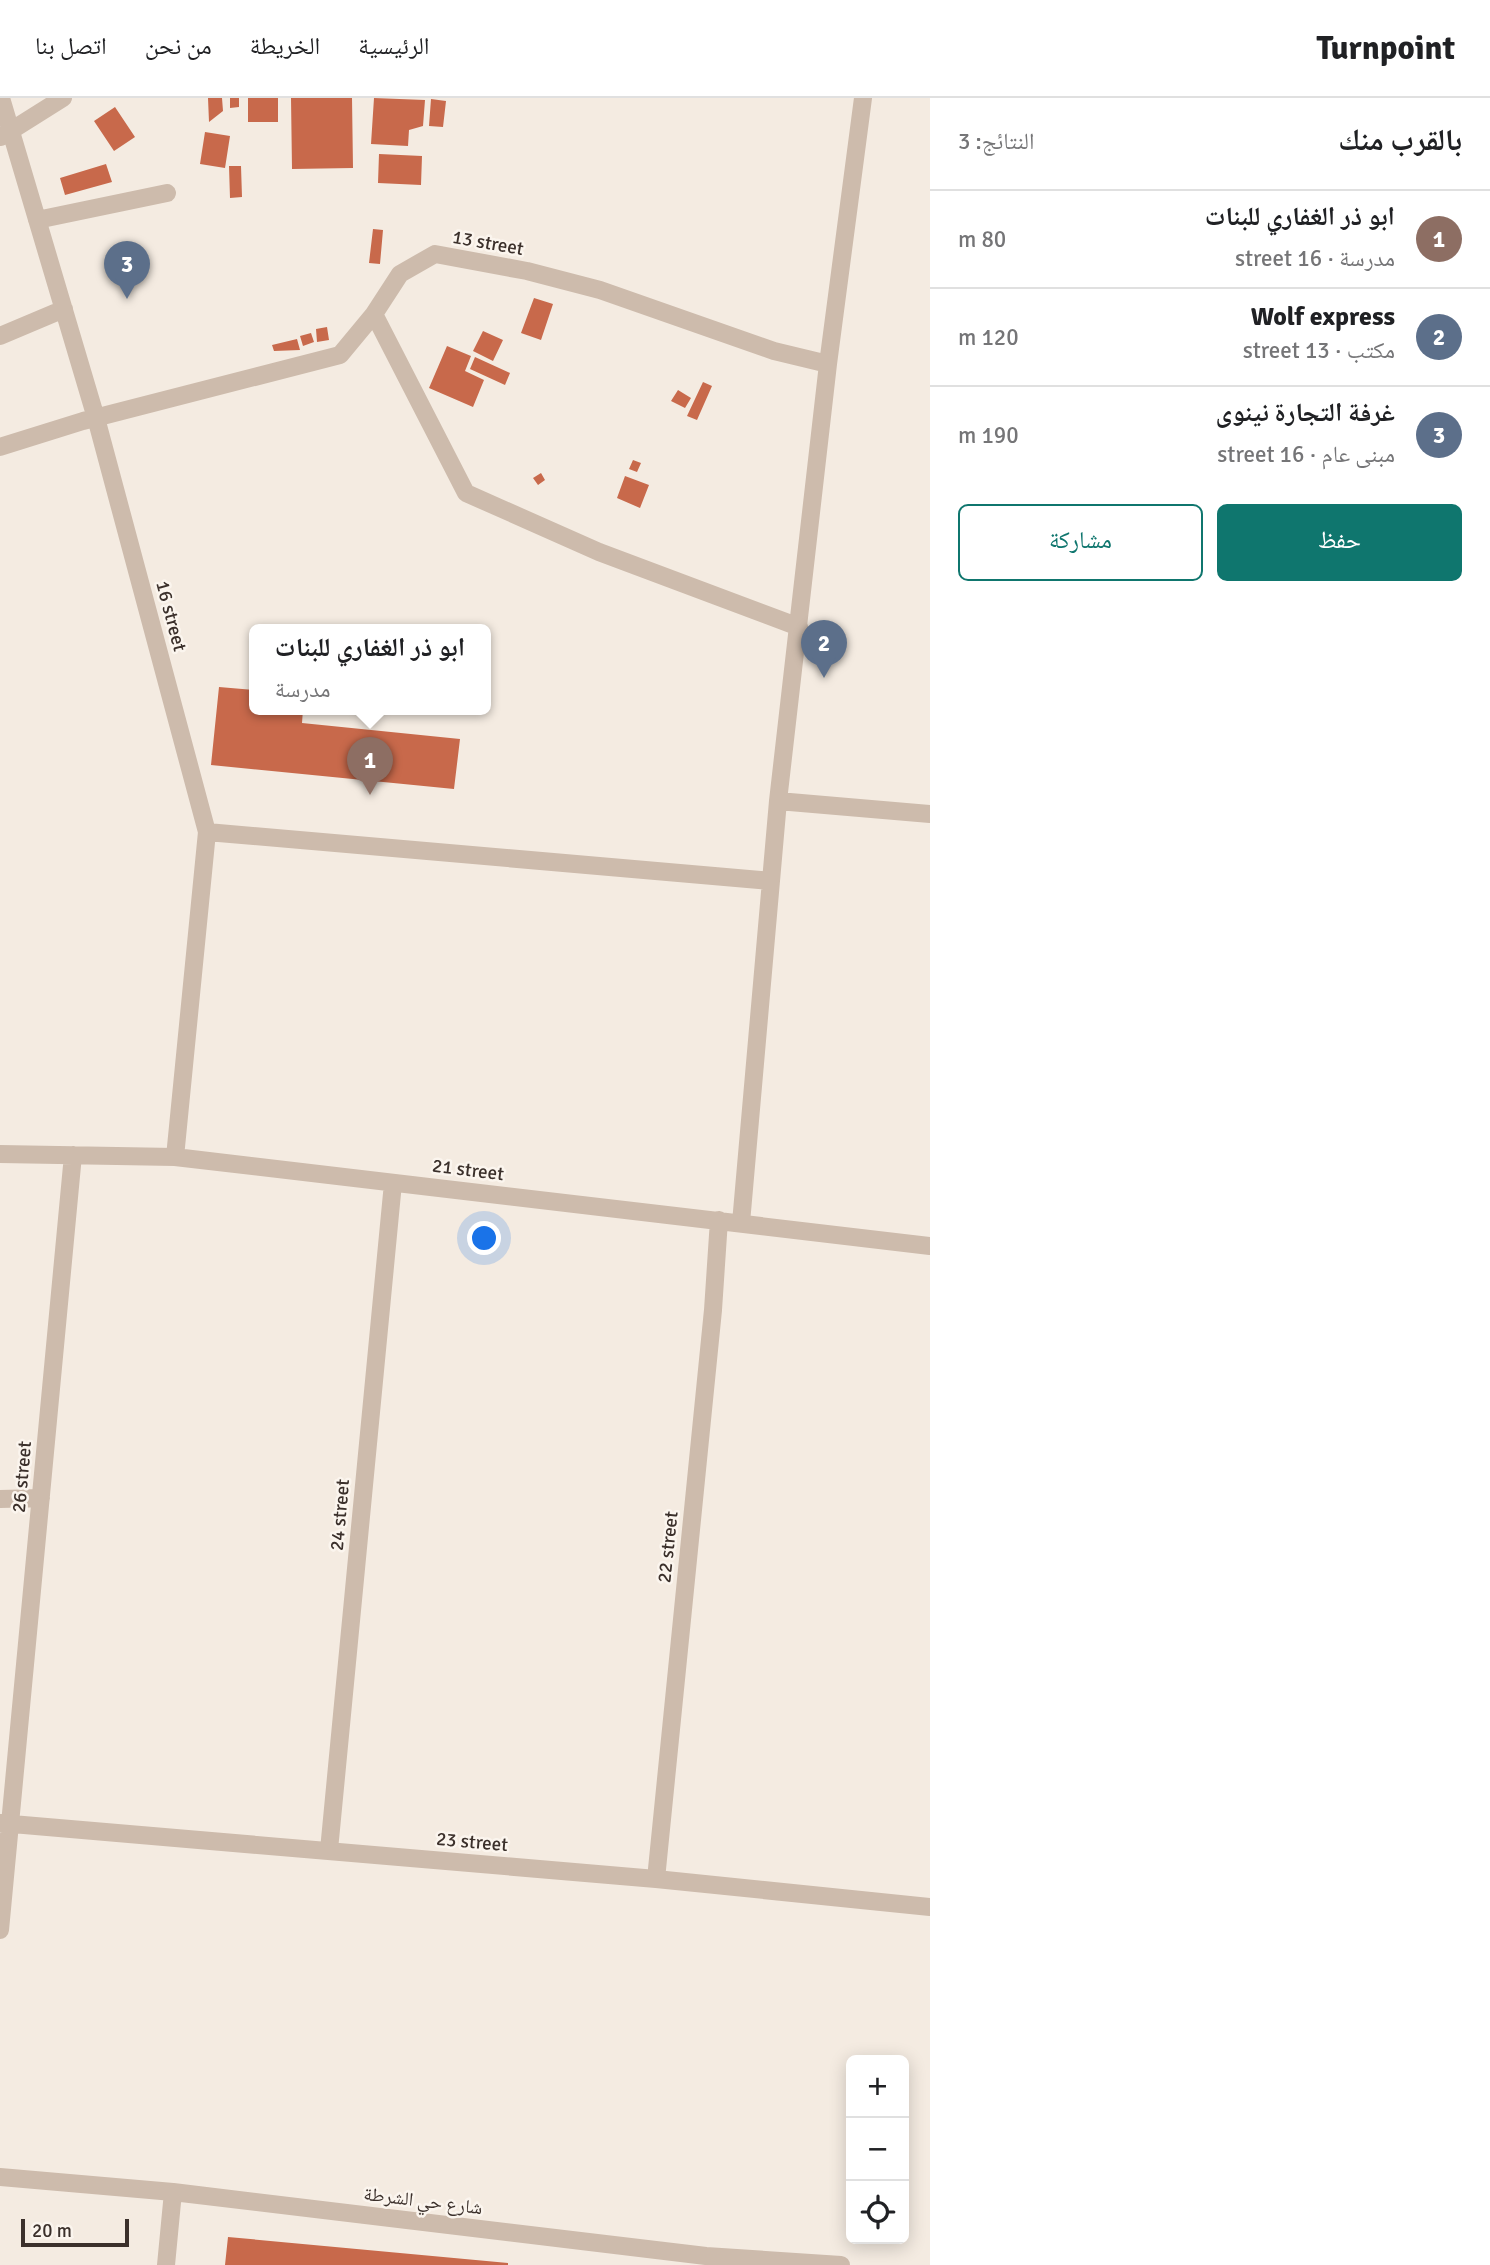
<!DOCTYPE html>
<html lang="ar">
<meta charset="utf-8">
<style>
body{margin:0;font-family:Signika,"Noto Naskh Arabic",sans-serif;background:#f2f2f2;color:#202124;direction:rtl}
.controls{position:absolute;right:21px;bottom:21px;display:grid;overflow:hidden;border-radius:10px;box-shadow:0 4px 18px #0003}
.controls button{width:63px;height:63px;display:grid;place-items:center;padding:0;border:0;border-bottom:2px solid #e0e0e0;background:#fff;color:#202124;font:35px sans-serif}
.scale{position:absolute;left:21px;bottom:18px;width:108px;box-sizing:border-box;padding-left:7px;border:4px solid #3b302b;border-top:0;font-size:19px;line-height:24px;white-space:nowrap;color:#3b302b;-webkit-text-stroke:5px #fbf5ee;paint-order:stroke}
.you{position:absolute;left:485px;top:1141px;width:24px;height:24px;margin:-18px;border:5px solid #fff;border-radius:50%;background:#1a73e8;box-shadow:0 0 0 10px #1a73e833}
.badge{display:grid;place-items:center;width:46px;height:46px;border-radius:50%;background:#0f766e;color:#fff;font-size:23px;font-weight:700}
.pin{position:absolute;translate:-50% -58px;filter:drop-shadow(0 2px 4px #0008)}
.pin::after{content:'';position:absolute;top:37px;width:24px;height:21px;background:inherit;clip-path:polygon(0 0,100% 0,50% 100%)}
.popup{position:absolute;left:249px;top:526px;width:242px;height:91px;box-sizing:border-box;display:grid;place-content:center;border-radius:10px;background:#fff;filter:drop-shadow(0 2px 5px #0005);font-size:23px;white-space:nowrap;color:#757577}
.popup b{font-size:26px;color:#202124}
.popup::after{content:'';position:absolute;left:50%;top:100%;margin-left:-14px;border:14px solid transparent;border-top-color:#fff}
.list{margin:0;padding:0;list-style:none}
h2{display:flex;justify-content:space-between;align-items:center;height:91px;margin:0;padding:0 28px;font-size:30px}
h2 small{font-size:23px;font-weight:400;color:#757577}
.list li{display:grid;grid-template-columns:46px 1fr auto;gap:21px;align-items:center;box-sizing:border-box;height:98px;padding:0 28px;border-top:2px solid #e0e0e0}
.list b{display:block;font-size:26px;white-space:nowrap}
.list p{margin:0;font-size:23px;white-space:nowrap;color:#757577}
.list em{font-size:23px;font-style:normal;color:#757577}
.actions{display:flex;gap:14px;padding:21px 28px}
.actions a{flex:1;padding:16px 0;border:2px solid #0f766e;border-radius:10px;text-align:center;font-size:24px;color:#0f766e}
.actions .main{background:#0f766e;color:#fff}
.icon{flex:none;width:38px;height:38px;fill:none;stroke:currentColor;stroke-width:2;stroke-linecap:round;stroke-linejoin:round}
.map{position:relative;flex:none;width:930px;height:2167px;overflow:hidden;direction:ltr}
header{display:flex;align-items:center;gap:42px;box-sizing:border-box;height:98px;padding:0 35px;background:#fff;border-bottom:2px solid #e0e0e0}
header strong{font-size:33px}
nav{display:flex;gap:38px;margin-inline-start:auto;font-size:24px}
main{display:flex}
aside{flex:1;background:#fff}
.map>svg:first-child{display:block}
.building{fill:#c8694b}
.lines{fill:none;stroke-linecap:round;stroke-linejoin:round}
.minor{stroke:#cdbbac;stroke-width:18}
.labels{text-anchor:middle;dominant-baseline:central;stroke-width:5;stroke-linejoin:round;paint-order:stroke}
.street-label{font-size:19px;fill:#3b302b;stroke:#fbf5ee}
</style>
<header>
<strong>Turnpoint</strong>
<nav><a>الرئيسية</a><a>الخريطة</a><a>من نحن</a><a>اتصل بنا</a></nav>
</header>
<main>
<aside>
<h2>بالقرب منك<small>النتائج: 3</small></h2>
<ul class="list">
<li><span class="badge" style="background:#8d6e63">1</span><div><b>ابو ذر الغفاري للبنات</b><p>مدرسة · 16 street</p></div><em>80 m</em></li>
<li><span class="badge" style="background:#5c6f8a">2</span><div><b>Wolf express</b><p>مكتب · 13 street</p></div><em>120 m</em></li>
<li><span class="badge" style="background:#5c6f8a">3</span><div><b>غرفة التجارة نينوى</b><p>مبنى عام · 16 street</p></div><em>190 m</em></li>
</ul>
<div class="actions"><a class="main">حفظ</a><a>مشاركة</a></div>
</aside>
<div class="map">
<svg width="930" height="2167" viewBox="0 0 930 2167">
<rect width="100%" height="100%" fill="#f4ebe1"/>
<path class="building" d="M208 0H222L223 13 209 24Z
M230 0H239V9L230 10Z
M248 0H278V24H248Z
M291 0H352L353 70 292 71Z
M374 0 425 2 423 28 409 32 408 48 371 46Z
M431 1 446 3 443 29 429 28Z
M115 9 135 39 114 53 94 23Z
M205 34 230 38 225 70 200 66Z
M379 56 422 58 421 87 378 85Z
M106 66 112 84 65 97 60 80Z
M229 68H241L242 99 230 100Z
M373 131 383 132 380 166 369 165Z
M534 200 553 206 541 242 521 235Z
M327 229 329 242 317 244 316 231Z
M483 233 503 242 493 263 473 253Z
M311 235 314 244 303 248 300 238Z
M297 241 300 252 274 253 272 247Z
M447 248 471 258 465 273 484 282 473 309 429 290Z
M475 259 510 275 505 287 470 271Z
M703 284 712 288 697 322 687 318Z
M678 292 691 300 685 310 671 303Z
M633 362 641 365 637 374 629 371Z
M541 375 545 382 538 387 533 380Z
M625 378 649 387 640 410 617 400Z
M219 589 254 592V611H303L302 625 460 641 454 691 211 667Z
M228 2139 508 2165V2167H225Z"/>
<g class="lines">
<path class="minor" d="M1 0 96 320 207 734 175 1059
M1 39 63 0
M37 122 167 95
M374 216 466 395 599 454 799 529
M0 238 64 211
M0 349 83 323 340 257 374 216 400 176 435 156 527 173 600 192 774 253 828 266
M778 703 930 716
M207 734 771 783
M0 1056 175 1059 930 1148
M741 1125 778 703 828 266 863 0
M0 1401 41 1400
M0 1725 656 1781 930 1809
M329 1752 393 1085
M656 1781 713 1212 719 1122
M0 1832 73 1057
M0 2079 173 2094 706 2158 841 2167
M166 2167 173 2094"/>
</g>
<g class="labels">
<g class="street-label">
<text transform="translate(488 145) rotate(10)">13 street</text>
<text transform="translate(171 518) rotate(75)">16 street</text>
<text transform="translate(468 1072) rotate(7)">21 street</text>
<text transform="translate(22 1379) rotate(-85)">26 street</text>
<text transform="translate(340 1417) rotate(-85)">24 street</text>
<text transform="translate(668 1449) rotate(-84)">22 street</text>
<text transform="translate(472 1744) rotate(5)">23 street</text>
<text transform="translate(423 2103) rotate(7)">شارع حي الشرطة</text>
</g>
</g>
</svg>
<div class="controls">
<button>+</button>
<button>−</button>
<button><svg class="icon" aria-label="locate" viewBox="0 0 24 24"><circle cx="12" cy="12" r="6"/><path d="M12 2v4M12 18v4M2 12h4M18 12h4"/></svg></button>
</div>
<div class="scale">20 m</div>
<div class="you"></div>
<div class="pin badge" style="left:370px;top:697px;background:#8d6e63">1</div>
<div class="popup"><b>ابو ذر الغفاري للبنات</b>مدرسة</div>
<div class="pin badge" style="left:824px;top:580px;background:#5c6f8a">2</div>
<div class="pin badge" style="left:127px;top:201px;background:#5c6f8a">3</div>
</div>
</main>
